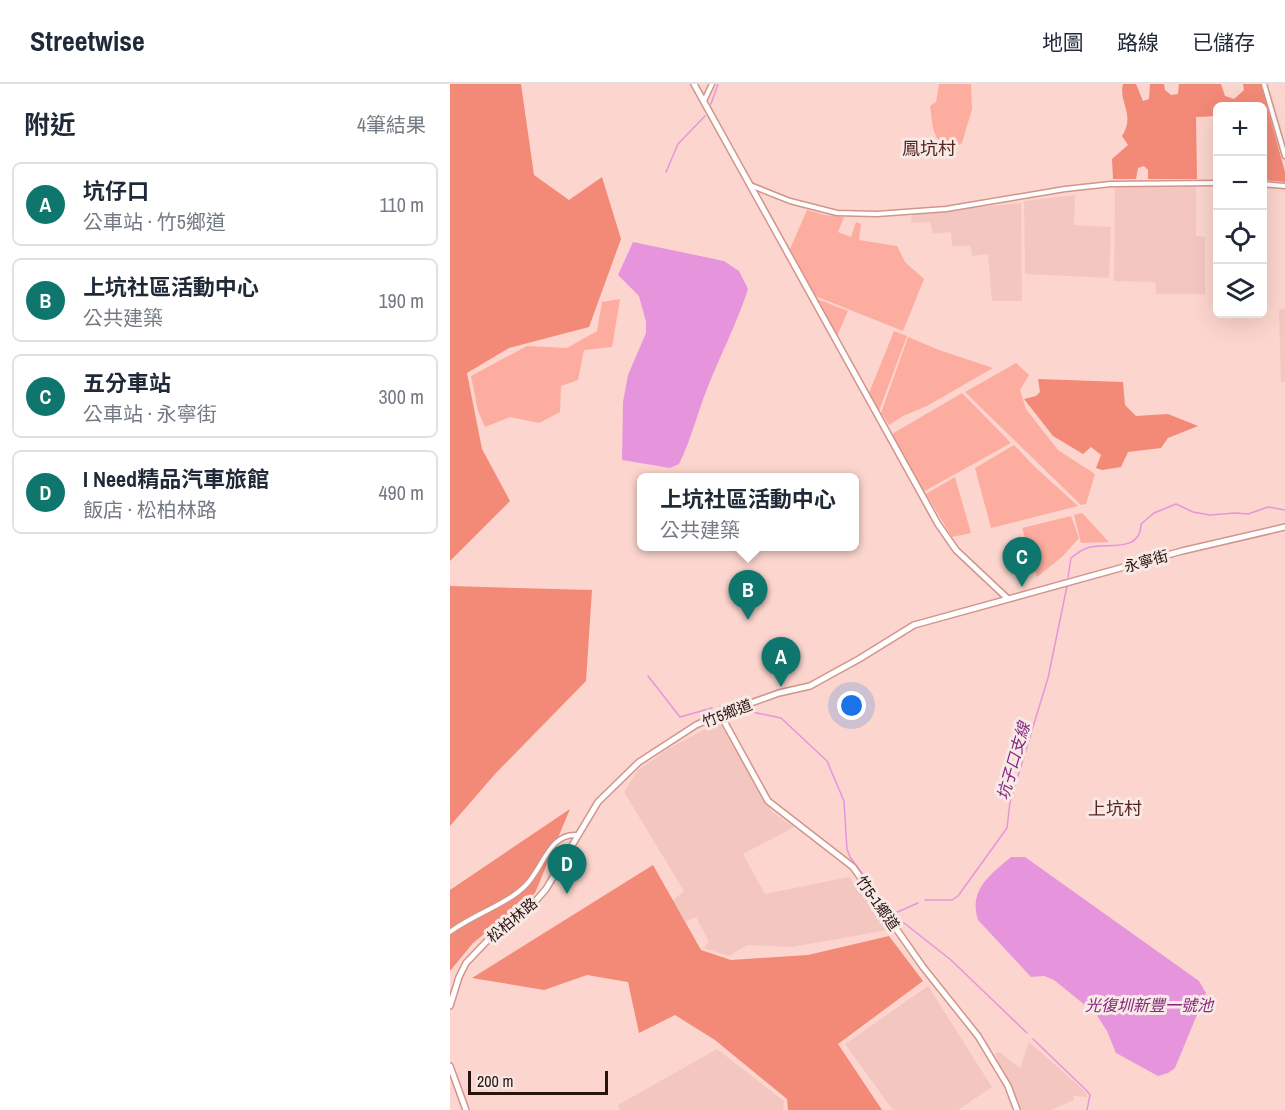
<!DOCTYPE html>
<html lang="zh-TW">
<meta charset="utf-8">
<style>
body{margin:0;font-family:"Archivo Narrow","Noto Sans TC",sans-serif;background:#f6f6f7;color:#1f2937}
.controls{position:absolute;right:18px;top:18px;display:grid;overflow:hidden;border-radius:9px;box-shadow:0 6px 24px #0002}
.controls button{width:54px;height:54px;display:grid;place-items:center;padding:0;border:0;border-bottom:2px solid #e0e1e3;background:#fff;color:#1f2937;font:30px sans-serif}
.scale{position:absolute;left:18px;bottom:15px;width:140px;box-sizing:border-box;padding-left:6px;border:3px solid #29130f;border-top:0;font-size:16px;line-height:21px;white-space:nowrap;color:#29130f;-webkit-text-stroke:4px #f7e9e6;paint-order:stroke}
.you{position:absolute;left:402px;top:622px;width:21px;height:21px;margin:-15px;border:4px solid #fff;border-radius:50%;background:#1a73e8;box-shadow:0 0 0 9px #1a73e833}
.badge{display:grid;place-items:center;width:39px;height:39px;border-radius:50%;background:#0f766e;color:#fff;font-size:20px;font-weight:700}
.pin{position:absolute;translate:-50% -50px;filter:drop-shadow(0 2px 3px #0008)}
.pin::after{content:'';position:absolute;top:32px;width:21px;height:18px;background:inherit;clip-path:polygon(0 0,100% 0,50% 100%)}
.popup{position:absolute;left:187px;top:389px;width:222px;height:78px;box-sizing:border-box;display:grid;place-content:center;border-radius:9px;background:#fff;filter:drop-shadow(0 2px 4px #0005);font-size:20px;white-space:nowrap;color:#747a83}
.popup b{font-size:22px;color:#1f2937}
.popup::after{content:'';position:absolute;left:50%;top:100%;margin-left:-12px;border:12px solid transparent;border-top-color:#fff}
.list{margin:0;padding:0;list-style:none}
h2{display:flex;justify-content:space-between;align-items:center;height:78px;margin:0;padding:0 24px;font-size:26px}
h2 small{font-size:20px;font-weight:400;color:#747a83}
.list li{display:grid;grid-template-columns:39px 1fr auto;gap:18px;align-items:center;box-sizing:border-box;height:84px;margin:0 12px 12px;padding:0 12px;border:2px solid #e0e1e3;border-radius:9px}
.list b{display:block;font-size:22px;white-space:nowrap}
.list p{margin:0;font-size:20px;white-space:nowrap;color:#747a83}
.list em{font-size:20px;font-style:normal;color:#747a83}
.icon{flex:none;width:33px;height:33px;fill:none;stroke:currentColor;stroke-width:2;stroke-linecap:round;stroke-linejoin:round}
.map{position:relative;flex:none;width:835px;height:1026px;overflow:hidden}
header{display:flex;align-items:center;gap:36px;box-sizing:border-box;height:84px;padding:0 30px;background:#fff;border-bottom:2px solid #e0e1e3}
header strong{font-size:28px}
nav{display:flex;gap:33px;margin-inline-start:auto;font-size:21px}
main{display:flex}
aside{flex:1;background:#fff}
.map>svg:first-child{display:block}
.built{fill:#f3c7bf}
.green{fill:#fdad9f}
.forest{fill:#f38977}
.water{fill:#e695dd}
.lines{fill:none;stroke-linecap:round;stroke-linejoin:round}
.stream{stroke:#e695dd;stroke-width:1.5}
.street-casing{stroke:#d2958a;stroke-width:7}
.secondary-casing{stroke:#d2958a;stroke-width:8}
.street{stroke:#fff;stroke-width:4}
.secondary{stroke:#fff;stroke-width:5}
.labels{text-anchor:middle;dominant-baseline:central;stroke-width:6;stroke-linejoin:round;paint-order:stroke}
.street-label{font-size:15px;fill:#29130f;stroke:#f7e9e6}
.water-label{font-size:16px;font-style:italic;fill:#84277e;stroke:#f7e9e6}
.quarter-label{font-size:18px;fill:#57251d;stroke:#f7e9e6}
</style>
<header>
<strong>Streetwise</strong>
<nav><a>地圖</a><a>路線</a><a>已儲存</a></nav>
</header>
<main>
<aside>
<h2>附近<small>4筆結果</small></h2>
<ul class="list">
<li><span class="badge">A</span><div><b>坑仔口</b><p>公車站 · 竹5鄉道</p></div><em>110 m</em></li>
<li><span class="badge">B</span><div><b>上坑社區活動中心</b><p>公共建築</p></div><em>190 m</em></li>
<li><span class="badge">C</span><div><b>五分車站</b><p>公車站 · 永寧街</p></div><em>300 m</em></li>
<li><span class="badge">D</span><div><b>I Need精品汽車旅館</b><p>飯店 · 松柏林路</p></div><em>490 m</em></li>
</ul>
</aside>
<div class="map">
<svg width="835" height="1026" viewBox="0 0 835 1026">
<rect width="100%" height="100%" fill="#fcd5ce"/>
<path class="built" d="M665 100 746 101V152L755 153V210H706L705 198 664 197Z
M625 111 624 141 661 143 659 194 575 190 574 117Z
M571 119 572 217H542L538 170 522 172 521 162H502L501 148 483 150 480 138 461 139 462 130Z
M835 225V298H831L829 226Z
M269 638 322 728 344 743 293 770 315 810 399 793 438 846 342 863 297 861 279 872 253 864 259 858 246 833 224 842 216 822 234 807 174 708 187 687 218 665Z
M478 902 542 1003 508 1026H443L395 960Z
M579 958 627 1000 636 1009 637 1013 623 1012 624 1016 601 1026H570L545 970 549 968 570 984Z
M267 965 334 1017 333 1026H170L168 1021Z"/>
<path class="green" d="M489 0H521L522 25 512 59 501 66C481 56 483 41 480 22L486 18Z
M357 126 375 131 394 133 388 148 401 153 406 138 411 140 409 156 447 162 455 178 474 195 453 247 365 212 340 165Z
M365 214 398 227 387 252Z
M170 215 162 263 134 266 128 296 111 302 110 328 89 339 60 333 35 343 28 327 21 292 77 262 117 264 147 247 152 218Z
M444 247 457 252 429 327 419 309Z
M458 253 489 266 543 284 477 322 453 332 439 341 431 329Z
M566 279 579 291 570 306 576 325 608 366 645 390 636 420 631 421 515 308Z
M512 309 561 359 473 408 442 350Z
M564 361 585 383 628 422 541 444 525 384Z
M505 393 521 449 502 453 476 410Z
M632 429 659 458 631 459 624 431Z
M621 432 629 454 613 472 587 493 572 444Z"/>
<path class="forest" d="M0 0H71L84 91 119 116 152 93 171 155 139 243 59 264 17 289 32 365 60 417 0 477Z
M673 0H686L693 17 699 15 700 0H714L715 6 721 11 728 10 729 0H771L775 12 784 15 794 6 793 0H811L835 88V98L813 96 812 22H768L767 32 746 33 747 95H698V86L694 82 688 84 686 95H663L662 75 678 61 672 52C686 30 668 18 673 0Z
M588 295 673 298 675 321 686 332 718 330 748 342 718 354 711 364 678 368 671 383 652 386 646 384 651 371 641 363 633 370 603 352 574 315 586 312 590 308Z
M0 502 142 506 136 597 45 690 0 742Z
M120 725 85 809 23 859 0 887V806Z
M203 781 251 866 281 876 358 871 439 852 473 897 388 960 432 1026H338L337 1015 265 956 225 931 189 949 178 898 137 891 94 906 22 894Z"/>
<path class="water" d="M183 158 274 177 289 187 298 205C287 240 270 271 257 305 247 330 241 356 229 380L220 384 172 376 173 318 178 291 196 249V238L189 212 168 191Z
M561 773H575L749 897 756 909 725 984 718 989 708 992 666 969 657 947 646 930 604 896 594 892 581 893 528 836C518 806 541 790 561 773Z"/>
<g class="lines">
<path class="stream" d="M261 20 268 0
M216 88 228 60 255 32
M618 493 621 474C626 470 631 466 637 464 655 458 691 470 691 440L704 429 726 420 743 428 760 431 785 429 798 430 818 423 835 426
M198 592 230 633 262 624
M270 622 279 623
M293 626 331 634 377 677 394 717 397 765 400 773 442 830
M475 816H502L508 812 557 744 560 718 598 594 617 502
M443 830 468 819
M449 835 501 876 577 949
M583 955 636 1006 640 1011 637 1026"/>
<defs>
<path id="street" d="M814 0 835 72
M254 17 262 0
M812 100 835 102
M300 101 340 117 387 129 427 130 496 125 615 105 661 100 768 99
M0 848C22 831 58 820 76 801 93 784 99 749 127 751"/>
<path id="secondary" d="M244 0 488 440 506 466 557 514
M270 630 318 717 403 783 473 883 528 952 558 1002 567 1026
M0 922 9 893 16 879 37 857 83 820 96 805 148 718 189 678 246 641 270 630 329 609 360 602 409 575 464 541 732 467 835 443
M0 982 16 1026"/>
</defs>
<use href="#street" class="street-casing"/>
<use href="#secondary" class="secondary-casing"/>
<use href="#street" class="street"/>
<use href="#secondary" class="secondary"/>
</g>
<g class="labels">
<g class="street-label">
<text transform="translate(696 477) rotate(-15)">永寧街</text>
<text transform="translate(277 629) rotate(-21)">竹5鄉道</text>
<text transform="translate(428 819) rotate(55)">竹5-1鄉道</text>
<text transform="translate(62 836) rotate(-40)">松柏林路</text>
</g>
<g class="water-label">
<text transform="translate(563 677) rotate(-74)">坑子口支線</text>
<text x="699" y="921">光復圳新豐一號池</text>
</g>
<g class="quarter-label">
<text x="479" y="64">鳳坑村</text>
<text x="665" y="724">上坑村</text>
</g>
</g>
</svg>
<div class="controls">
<button>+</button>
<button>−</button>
<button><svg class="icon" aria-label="locate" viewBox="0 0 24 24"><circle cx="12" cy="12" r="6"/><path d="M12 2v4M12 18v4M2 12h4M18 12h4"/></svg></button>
<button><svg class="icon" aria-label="layers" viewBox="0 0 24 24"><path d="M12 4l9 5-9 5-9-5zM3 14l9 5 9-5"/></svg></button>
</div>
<div class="scale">200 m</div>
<div class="you"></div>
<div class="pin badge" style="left:331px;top:603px">A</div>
<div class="pin badge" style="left:298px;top:536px">B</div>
<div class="popup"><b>上坑社區活動中心</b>公共建築</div>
<div class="pin badge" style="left:572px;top:503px">C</div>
<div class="pin badge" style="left:117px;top:810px">D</div>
</div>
</main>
